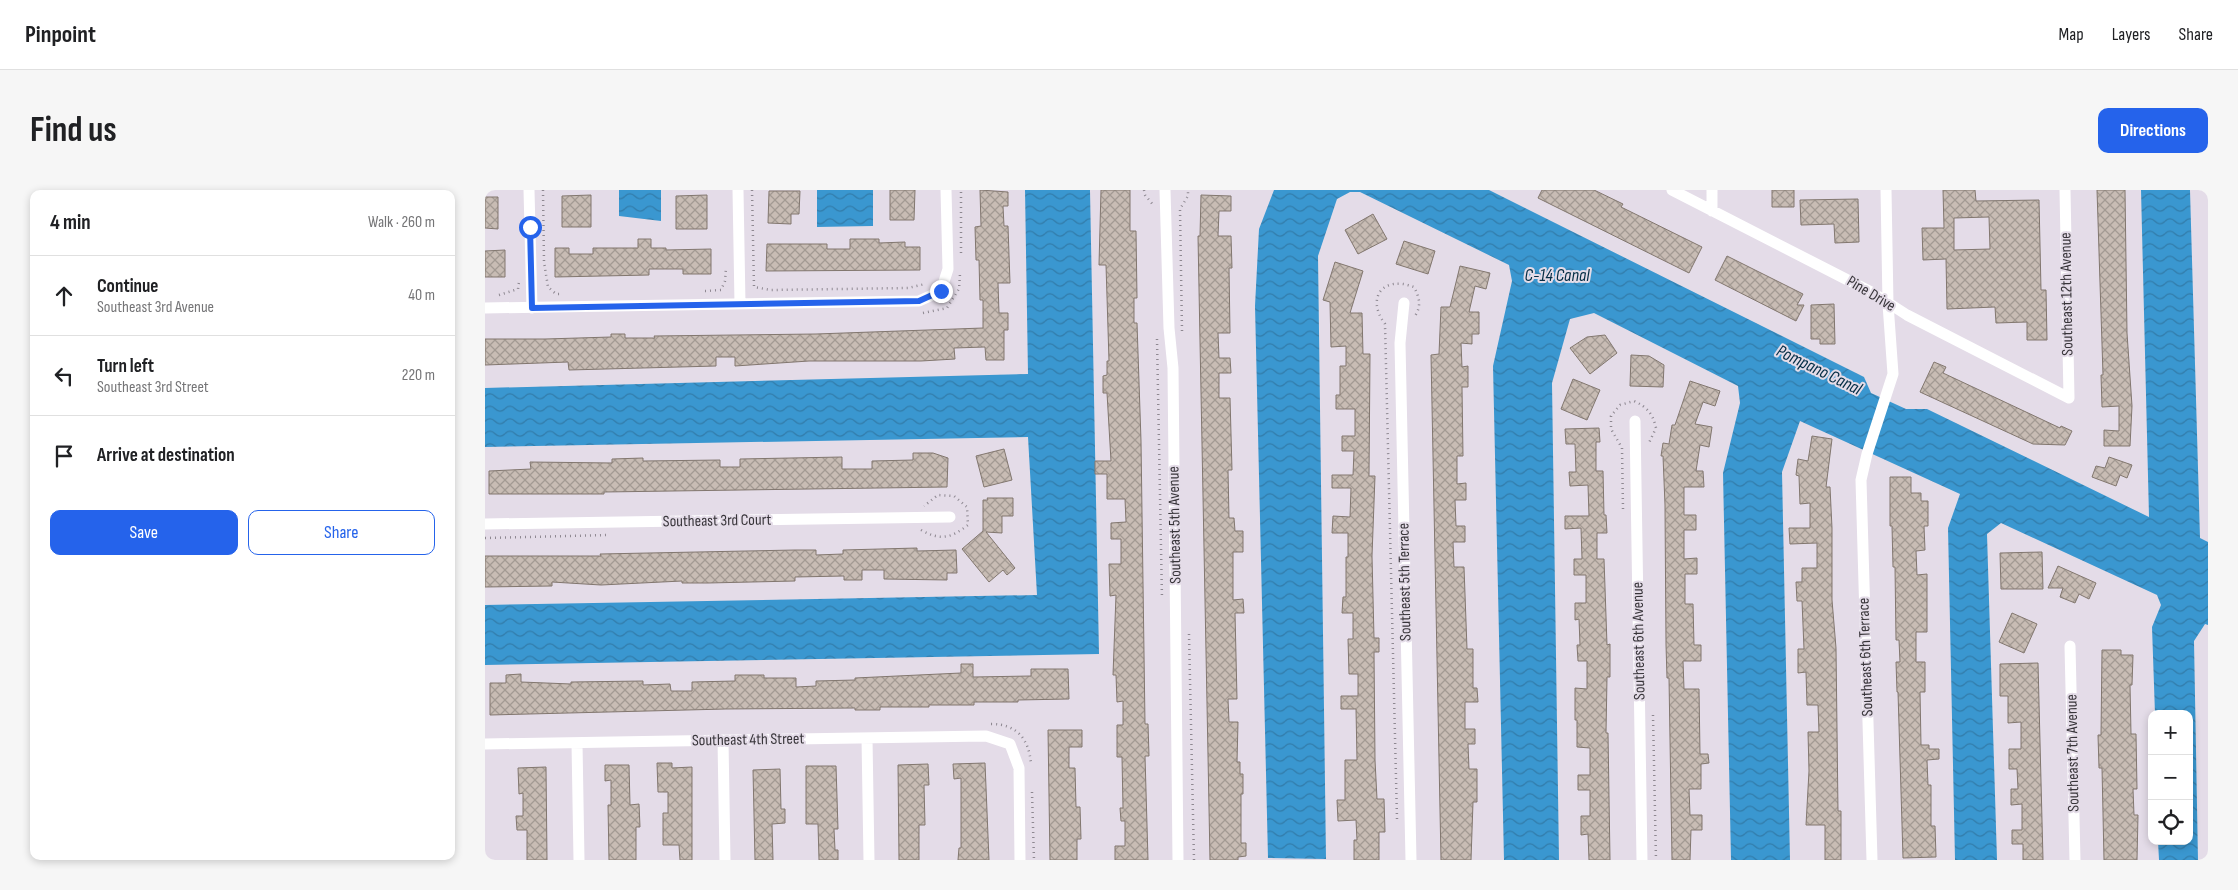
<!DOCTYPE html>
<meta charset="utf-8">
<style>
body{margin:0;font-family:"Sofia Sans Condensed",sans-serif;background:#f6f6f6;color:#202124}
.controls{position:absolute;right:15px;bottom:15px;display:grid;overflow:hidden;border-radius:10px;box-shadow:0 2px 8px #0003}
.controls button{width:45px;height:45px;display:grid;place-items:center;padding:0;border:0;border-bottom:1px solid #e0e0e0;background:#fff;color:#202124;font:25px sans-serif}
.stop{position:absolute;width:15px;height:15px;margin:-11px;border:4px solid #2563eb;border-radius:50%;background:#fff}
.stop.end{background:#2563eb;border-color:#fff;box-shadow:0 1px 5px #0008}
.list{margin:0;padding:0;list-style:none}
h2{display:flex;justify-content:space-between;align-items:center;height:65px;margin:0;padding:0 20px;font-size:21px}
h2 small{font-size:16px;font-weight:400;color:#757577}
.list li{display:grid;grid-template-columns:32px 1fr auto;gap:15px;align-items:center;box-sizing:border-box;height:80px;padding:0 20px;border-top:1px solid #e0e0e0}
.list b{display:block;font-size:19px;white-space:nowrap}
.list p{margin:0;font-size:16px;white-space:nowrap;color:#757577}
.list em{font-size:16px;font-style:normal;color:#757577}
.actions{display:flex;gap:10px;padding:15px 20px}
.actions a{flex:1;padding:11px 0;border:1px solid #2563eb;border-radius:10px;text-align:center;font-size:18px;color:#2563eb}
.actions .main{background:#2563eb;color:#fff}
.icon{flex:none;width:28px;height:28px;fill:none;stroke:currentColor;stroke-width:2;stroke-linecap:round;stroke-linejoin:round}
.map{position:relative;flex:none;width:1723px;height:670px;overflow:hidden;border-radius:10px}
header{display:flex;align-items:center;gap:30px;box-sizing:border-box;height:70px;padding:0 25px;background:#fff;border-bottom:1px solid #e0e0e0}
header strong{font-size:24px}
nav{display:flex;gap:28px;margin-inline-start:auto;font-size:18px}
.intro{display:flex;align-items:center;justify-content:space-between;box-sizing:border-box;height:120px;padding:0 30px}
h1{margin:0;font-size:35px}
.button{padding:12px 22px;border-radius:10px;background:#2563eb;color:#fff;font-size:18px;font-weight:700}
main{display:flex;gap:30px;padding:0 30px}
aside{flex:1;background:#fff;border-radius:10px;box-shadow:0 2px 8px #0003}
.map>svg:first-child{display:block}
.water{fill:url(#water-waves)}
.building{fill:url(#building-cross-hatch);stroke:#82776f;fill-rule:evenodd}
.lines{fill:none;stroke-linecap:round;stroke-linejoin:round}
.path{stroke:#8e8891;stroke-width:2.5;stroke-dasharray:1 4;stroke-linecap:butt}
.street{stroke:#fff;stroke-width:11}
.route{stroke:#2563eb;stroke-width:6}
.labels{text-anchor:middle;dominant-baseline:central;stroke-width:4;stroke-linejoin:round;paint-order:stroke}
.street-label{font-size:16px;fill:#38353a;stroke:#e4dce8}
.water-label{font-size:18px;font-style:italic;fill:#042d45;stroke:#e4dce8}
</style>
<header>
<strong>Pinpoint</strong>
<nav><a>Map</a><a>Layers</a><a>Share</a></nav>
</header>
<div class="intro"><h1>Find us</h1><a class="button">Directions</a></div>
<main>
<aside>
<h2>4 min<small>Walk · 260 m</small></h2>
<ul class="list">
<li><svg class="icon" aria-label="ahead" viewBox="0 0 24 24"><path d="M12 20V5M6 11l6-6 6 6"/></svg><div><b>Continue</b><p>Southeast 3rd Avenue</p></div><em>40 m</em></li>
<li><svg class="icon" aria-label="left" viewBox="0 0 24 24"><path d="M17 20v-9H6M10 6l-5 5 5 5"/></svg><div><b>Turn left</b><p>Southeast 3rd Street</p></div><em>220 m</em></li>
<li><svg class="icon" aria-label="arrive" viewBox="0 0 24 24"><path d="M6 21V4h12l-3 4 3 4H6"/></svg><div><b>Arrive at destination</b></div></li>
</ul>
<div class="actions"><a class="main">Save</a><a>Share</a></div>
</aside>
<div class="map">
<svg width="1723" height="670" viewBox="0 0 1723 670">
<defs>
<pattern id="water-waves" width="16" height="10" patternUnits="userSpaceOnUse" patternTransform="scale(1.25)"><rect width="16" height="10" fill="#3a97d0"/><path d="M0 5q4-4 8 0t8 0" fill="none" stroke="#327caa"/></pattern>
<pattern id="building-cross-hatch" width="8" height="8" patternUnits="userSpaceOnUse" patternTransform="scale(1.25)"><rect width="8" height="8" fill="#c8bcb4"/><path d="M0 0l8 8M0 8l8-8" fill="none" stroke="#a39a93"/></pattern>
</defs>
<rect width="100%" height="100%" fill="#e4dce8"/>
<path class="water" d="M134 0H176V31L134 26Z
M332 0H388V36L332 37Z
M540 0H605L614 464 0 475V415L552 405 543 247 0 257V198L543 184Z
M789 0H1004L1379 187 1386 203 1421 219H1442L1664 327 1656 0H1705L1715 348 1723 352V435L1720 434 1709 451 1713 670H1674L1673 651H1704V524H1670L1667 437 1676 415 1672 405 1516 333 1502 344 1512 670H1470L1463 338 1475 304 1315 231 1297 282 1305 670H1246L1238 283 1255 213 1253 196 1109 123 1085 129 1067 193 1074 670H1019L1008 176 1027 91 1024 75 875 2H865L852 9 833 66 841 669 783 668 770 116 774 39Z"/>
<path class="building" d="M405 0H430L429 30H405Z
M495 0 523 2V16H518L519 36H523L525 93H513L514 123H523V140H519V170H501L500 157 469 158 470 169 436 171H324L250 176V167H231V176L84 180 83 172 0 175V149H60L126 147V144H140V148H170L169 146 331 144 498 138V110H495L494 70H491L490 37 496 36Z
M616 0H645V41H651L652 108H649V133H652L656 251 660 534H663L664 566H660L663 670H630V656H640V631H636L635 618H638L637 567H632V535H638V511L632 512 631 485H628L631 405 625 406 624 374H636V349H626V333L641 332 640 309H622V284H610V271H626L622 203H618V186L622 185V171H624L621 75H614Z
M1057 0H1109L1138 14 1136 17 1217 57 1204 83 1053 8Z
M1287 0H1309V17H1287Z
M1458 0H1490L1491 11 1554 10 1556 100H1561L1562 150H1542V132L1511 133 1510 117 1462 119 1461 69 1438 70 1437 38H1459ZM1504 27 1505 59 1469 60V28Z
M1612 0H1640L1642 143 1647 216 1645 256H1619V240L1634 241V216L1617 217 1616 185H1618Z
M284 1H315L314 24H306V34L283 33Z
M106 5V37H77V6Z
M222 5V39H191V6Z
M716 5 746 6V21H734L733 46H746L747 78H744L745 143H733L734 168H745L746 183H734V208H745L747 280H743L744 328H749L750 341H758V362H748V410L758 409 759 423H750L752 509H743L744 532H753L752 572H755V584H758V604H756V653H761V666L753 667V670H725L713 46H715Z
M0 7H13V39L0 38Z
M1373 9 1374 52 1350 53 1349 34 1316 35 1315 10Z
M888 24 902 49 873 64 860 40Z
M153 49H166V58H181V60L226 59V84H198V79H164V85L70 87V58H84V64H108V58H153Z
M365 49H394V53L420 52V57H435V80L281 81 282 54H342V59H365Z
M919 51 950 61 943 84 911 74Z
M20 60V87H0V61Z
M1242 66 1318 104 1312 115H1319L1311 131 1230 90Z
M850 72 878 81 865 123H877L878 164H885L884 286H890L887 366 889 448H894V462H889L890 570 892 609H899L900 642H894V670H869V650H872L871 630 853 631 852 610H860V570H872L871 519H856V506H873V484H864L863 449H868V423H857L858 407H861V367H863V343H847L848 326 865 327 866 298H847V285H868L869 261H857V246H870V219H851V205H855V176H861V156L846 157 845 112 838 110Z
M975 76 1005 83 1001 99 990 96 984 122H994V144H987V154L976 153 977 177 983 176V197H977L978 266H972V294L981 293V310H970L971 336H980V352H968L969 377H979L982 459H988V498H992L993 512H980V539H990V554H983L984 579H992V612H988L986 670H956L946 165 954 164 956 117H965Z
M1349 114 1350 154H1335V149H1326V115Z
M1120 145 1132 163 1105 184 1085 158 1102 147Z
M1146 165 1164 166 1179 175 1178 197 1145 196Z
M1449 172 1461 177 1458 183 1575 238 1576 236 1587 241 1580 255 1548 254 1435 202Z
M1088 189 1115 200 1102 230 1076 219Z
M1205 191 1235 201 1230 216 1218 212 1210 234 1227 237 1224 257 1215 255 1211 281H1218L1219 297H1199V325H1211V340H1199V369L1212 368V384H1200V414H1208L1209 455H1216V471H1198L1199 499H1214L1215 564H1223L1224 573 1216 574V599H1204L1205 625H1217V640H1206L1205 670H1187L1184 488H1182L1181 455 1180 315 1178 266H1176L1178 253 1184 254 1187 235H1190Z
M1114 238 1115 252H1111V281H1118L1119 325H1121L1122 343H1112V369H1119L1122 455 1125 454V487H1122L1121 543H1123L1125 670H1104L1103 644 1096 645V626H1105V600H1093V585H1105V558L1092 557V530H1090V498L1102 499V471H1093L1092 455H1095L1094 429 1090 430V413H1101V385H1089V369H1097L1096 338 1080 339V326H1104L1103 295 1085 296 1084 282H1091L1090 254H1081L1080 239Z
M1327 246 1347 249 1341 297H1345L1347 338V410L1351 458 1353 621H1356V670H1340V635H1321L1324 581 1323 542H1334L1333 515H1322L1321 482 1313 483V459H1319L1317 411H1312L1311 392H1317V378H1332V353L1305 354 1304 338H1325V313L1315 314 1314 286 1311 285 1313 269 1323 271Z
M519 259 527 290 499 297 491 266Z
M428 263H448L463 268 462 297 119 302V304H4V281L46 279 45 272 127 273V269L158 268V271L235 270V277H255V269L357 267V279H387V271L428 270Z
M1624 267 1647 275 1642 288 1635 285 1631 296 1607 287 1611 276 1620 278Z
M1405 287H1426V303H1436V311H1443V336H1439L1440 360 1431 361 1432 385 1442 384V442H1431V472H1440V502H1435L1436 555H1444V559H1454V569L1442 570 1443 595H1446V636H1450L1451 667 1418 668 1413 502H1412L1411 472H1415L1414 450H1411L1410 377H1408L1407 336H1405Z
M502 308H528V326H517V343L501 342 530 378 522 385 518 380 504 392 477 359 498 341V310H503Z
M432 358V361L471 360 472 383H462V390L399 389V380H377V390H359V386L310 387V391L223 393H197V391L116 395 67 392V396L0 397V366H116L115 364 310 360H331V365L358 364V360Z
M1557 362 1558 399H1516L1515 363Z
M1573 376 1611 393 1604 409 1594 404 1590 413 1575 407 1578 398H1563Z
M1527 423 1552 434 1539 463 1514 452Z
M1617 460H1636V465H1648L1647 495H1645L1646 544H1651L1652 599H1648L1649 625H1653L1652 670H1619L1617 578H1614L1613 545H1616Z
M1553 473 1558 670H1538V654H1527V640H1537V614L1526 615V599H1533L1532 579H1524V559H1536V532L1523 533V506H1515V474Z
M476 474H488V487L546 486V479H583L584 509 533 510V512H489V515H444V517H395V520H370V518L241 519 5 525V493H21V485L36 484V492L86 494V492L158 491V495L185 494 186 501H207V492L250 491V485H279V488H311V497L331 496V491L370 490V488L476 483Z
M563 540H597V557H584V578H590L591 617H595L596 649H592V670H565Z
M172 573H187V578L207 577V670H195L194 655H178V623H183V602H173Z
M500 573 504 670H473L474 658H476V588L469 589 468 574Z
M443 574 444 595H439L440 635H434V670H414L413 575Z
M120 575H144L145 615 154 614 155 637H151V670H124L123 615H126V590L120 591Z
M321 576H351L353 639H349L350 660H353V670H334L333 634H321Z
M61 577 62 670H42V640H32L31 626H38V603L34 604 33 578Z
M295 579 296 619H300V633L287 634 288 670H270L268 580Z"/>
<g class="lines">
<path class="path" d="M58 0 59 72 63 97 71 104H77
M267 0 269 97 286 100 423 98 440 94
M659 0 660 5 669 16
M476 63V0
M220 101 236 100 240 91 241 78
M14 105 33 99 34 92
M438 123 462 118 474 99 475 84
M697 141 695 19 703 6V0
M672 149 677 409
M1138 319 1137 258 1126 239V226L1135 215 1149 211C1162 217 1168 224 1171 238L1163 255
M436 340C456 351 466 348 483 335L482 317 469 306 453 305 439 316
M0 348 124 345
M704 444 709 670
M1168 525 1171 670
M506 534C532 534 544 549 546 574
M547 602 549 670
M912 629 900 134C880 107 899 85 929 97 934 107 937 115 930 126"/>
<path class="street" d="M44 0 47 118
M253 0 255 114
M680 0 684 138 688 178 693 670
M1187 0 1388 103 1422 125 1584 208 1580 0
M1227 0V21
M919 113 915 153 926 670
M0 118 434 111 456 101 463 79 461 0
M1150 231 1157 670
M0 334 465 327
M1585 456 1590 670
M382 548 384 670
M238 550 240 670
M92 553 94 670
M0 554 501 546 525 554 534 578 535 670
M1387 670 1376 290 1382 264 1408 184 1403 114 1401 0"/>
</g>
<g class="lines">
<path class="route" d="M45 37 47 118 434 111 456 101"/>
</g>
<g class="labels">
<g class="street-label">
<text transform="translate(1386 104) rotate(31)">Pine Drive</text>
<text transform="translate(1582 104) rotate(-91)">Southeast 12th Avenue</text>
<text transform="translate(232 331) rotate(-1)">Southeast 3rd Court</text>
<text transform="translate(690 335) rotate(-91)">Southeast 5th Avenue</text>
<text transform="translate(920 392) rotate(-91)">Southeast 5th Terrace</text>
<text transform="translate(1154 451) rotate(-91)">Southeast 6th Avenue</text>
<text transform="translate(1381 467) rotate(-92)">Southeast 6th Terrace</text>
<text transform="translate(263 550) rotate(-1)">Southeast 4th Street</text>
<text transform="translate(1588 563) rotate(-91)">Southeast 7th Avenue</text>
</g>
<g class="water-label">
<text x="1072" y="85">C-14 Canal</text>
<text transform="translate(1334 180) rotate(26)">Pompano Canal</text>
</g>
</g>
</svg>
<div class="controls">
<button>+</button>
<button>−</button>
<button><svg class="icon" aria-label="locate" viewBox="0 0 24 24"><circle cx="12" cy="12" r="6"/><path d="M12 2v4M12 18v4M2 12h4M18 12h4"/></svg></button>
</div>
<div class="stop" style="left:45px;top:37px"></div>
<div class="stop end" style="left:456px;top:101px"></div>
</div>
</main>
